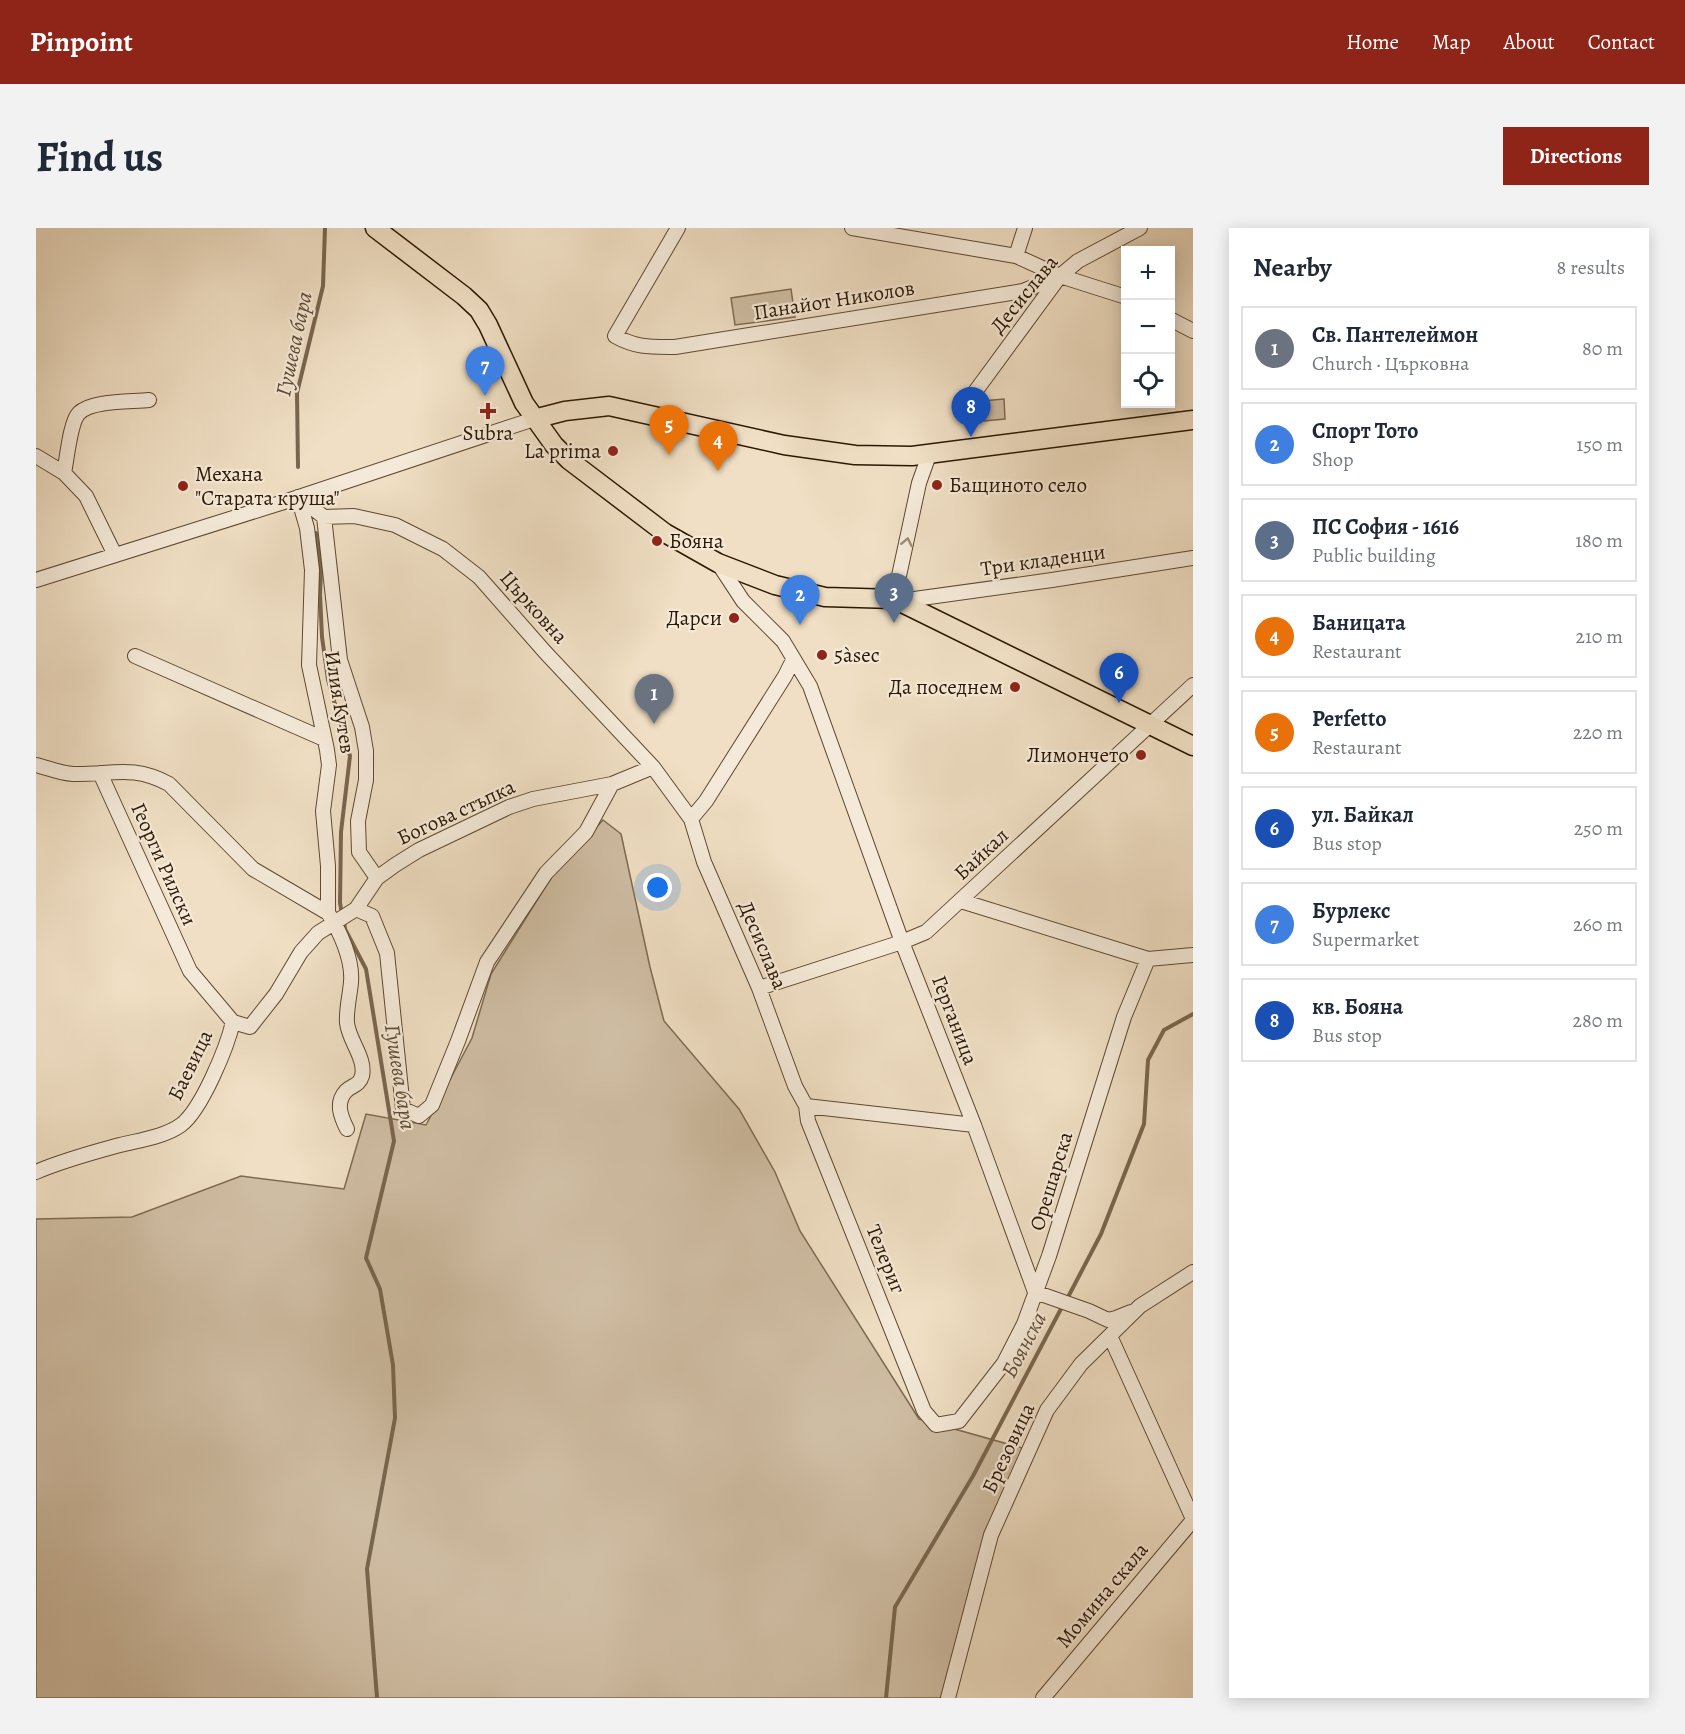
<!DOCTYPE html>
<meta charset="utf-8">
<style>
body{margin:0;font-family:Alegreya,serif;background:#f2f2f3;color:#1f2937}
.controls{position:absolute;right:18px;top:18px;display:grid;overflow:hidden;border-radius:0px;box-shadow:0 3px 15px #0003}
.controls button{width:54px;height:54px;display:grid;place-items:center;padding:0;border:0;border-bottom:2px solid #e0e1e3;background:#fff;color:#1f2937;font:30px sans-serif}
.you{position:absolute;left:622px;top:660px;width:21px;height:21px;margin:-15px;border:4px solid #fff;border-radius:50%;background:#1a73e8;box-shadow:0 0 0 9px #1a73e833}
.badge{display:grid;place-items:center;width:39px;height:39px;border-radius:50%;background:#8f2418;color:#fff;font-size:20px;font-weight:700}
.pin{position:absolute;translate:-50% -50px;filter:drop-shadow(0 2px 3px #0008)}
.pin::after{content:'';position:absolute;top:32px;width:21px;height:18px;background:inherit;clip-path:polygon(0 0,100% 0,50% 100%)}
.list{margin:0;padding:0;list-style:none}
h2{display:flex;justify-content:space-between;align-items:center;height:78px;margin:0;padding:0 24px;font-size:26px}
h2 small{font-size:20px;font-weight:400;color:#747a83}
.list li{display:grid;grid-template-columns:39px 1fr auto;gap:18px;align-items:center;box-sizing:border-box;height:84px;margin:0 12px 12px;padding:0 12px;border:2px solid #e0e1e3;border-radius:0px}
.list b{display:block;font-size:22px;white-space:nowrap}
.list p{margin:0;font-size:20px;white-space:nowrap;color:#747a83}
.list em{font-size:20px;font-style:normal;color:#747a83}
.icon{flex:none;width:33px;height:33px;fill:none;stroke:currentColor;stroke-width:2;stroke-linecap:round;stroke-linejoin:round}
.map{position:relative;flex:none;width:1157px;height:1470px;overflow:hidden;border-radius:0px}
header{display:flex;align-items:center;gap:36px;box-sizing:border-box;height:84px;padding:0 30px;background:#8f2418;color:#fff}
header strong{font-size:28px}
nav{display:flex;gap:33px;margin-inline-start:auto;font-size:21px}
.intro{display:flex;align-items:center;justify-content:space-between;box-sizing:border-box;height:144px;padding:0 36px}
h1{margin:0;font-size:42px}
.button{padding:15px 27px;border-radius:0px;background:#8f2418;color:#fff;font-size:21px;font-weight:700}
main{display:flex;gap:36px;padding:0 36px}
aside{flex:1;background:#fff;border-radius:0px;box-shadow:0 3px 15px #0003}
.map>svg:first-child{display:block}
.green{fill:#cfbda3;stroke:#7e6a52;stroke-width:1.5}
.lines{fill:none;stroke-linecap:round;stroke-linejoin:round}
.stream{stroke:#79664f;stroke-width:4}
.minor-casing{stroke:#5d4932;stroke-width:16}
.major-casing{stroke:#2c1702;stroke-width:21}
.minor{stroke:#f5ead9;stroke-width:14}
.major{stroke:#f0dfc4;stroke-width:18}
.oneway{stroke:#9b8b78}
.poi-dot{fill:#8f2418;stroke:#f5ead9;stroke-width:2}
.labels{text-anchor:middle;dominant-baseline:central;stroke-width:4.5;stroke-linejoin:round;paint-order:stroke}
.street-label{font-size:21px;fill:#2c1702;stroke:#f5ead9}
.poi-label{font-size:21px;fill:#2c1702;stroke:#f5ead9;text-anchor:end}
.water-label{font-size:22px;font-style:italic;fill:#604c35;stroke:#f5ead9}
</style>
<header>
<strong>Pinpoint</strong>
<nav><a>Home</a><a>Map</a><a>About</a><a>Contact</a></nav>
</header>
<div class="intro"><h1>Find us</h1><a class="button">Directions</a></div>
<main>
<div class="map">
<svg width="1157" height="1470" viewBox="0 0 1157 1470">
<rect width="100%" height="100%" fill="#f0dfc4"/>
<filter id="stains"><feTurbulence type="fractalNoise" baseFrequency=".00333" numOctaves="4"/><feColorMatrix values="0 0 0 0 .2 0 0 0 0 .09 0 0 0 0 .02 0 0 0 .5 -.17"/></filter>
<radialGradient id="worn" r=".72"><stop offset=".6" stop-color="#630" stop-opacity="0"/><stop offset="1" stop-color="#630" stop-opacity=".3"/></radialGradient>
<path class="green" d="M755 61 759 89 699 97 695 70Z
M968 171 969 191 948 193 946 173Z
M567 592 585 606 614 739 628 793 703 881 739 944 764 1003 883 1191 993 1222 955 1307 912 1470H0V991L96 989 205 948 308 961 330 886 390 897 436 810 455 746 518 645Z"/>
<g class="lines">
<path class="stream" d="M262 239 261 165 287 58 289 0
M280 305 285 344 284 366 286 409 292 452 314 528 305 604 304 675 306 686
M308 694 309 701 330 741 358 913 330 1030 344 1061 357 1137 359 1190 331 1341 341 1470
M1031 1071 1065 1006 1108 896 1112 832 1128 802 1157 786
M850 1470 859 1379 937 1248 1027 1077"/>
<defs>
<path id="minor" d="M642 0 579 108C601 120 614 119 639 119L987 63 1024 48
M816 0 980 28 1024 48 1090 69
M980 28 989 0
M1134 91 1157 103
M925 183 1024 48 1042 33 1104 0
M0 228 28 245 50 268 79 327
M28 245C31 231 34 194 43 185 56 172 95 174 113 172
M262 269 288 289 318 288 359 297 407 321 443 349 509 424 617 539 655 591 668 634 723 760 759 858 770 878 772 893 888 1183 900 1197 923 1193 968 1135 988 1096 1013 1028 1088 789 1112 731 1157 727
M262 269 271 300 276 342 273 437 291 522 293 537 287 583 292 638V685
M288 289 304 432 326 499 330 523V552L322 593 323 624 341 650
M682 335 707 373 747 413 774 458 866 714 938 897 999 1064
M0 352 251 273 498 191
M858 371 883 255 893 227
M864 373 1016 352 1157 330
M99 428 288 511
M0 537C12 540 24 545 37 546 75 547 96 536 133 556L217 641 292 685C304 703 317 732 315 754 314 767 310 782 311 795 313 813 330 830 326 848 323 858 316 857 310 863 299 875 305 889 311 901
M64 545 154 743 197 794
M655 591 670 573 749 448 757 432
M925 673 1112 731
M320 681 336 688 351 725 367 881 383 888 396 877 422 813 451 734 510 645 550 604 576 556
M723 760 866 714 890 704 1157 457
M770 878 938 897
M0 944C28 932 55 925 84 917 104 912 128 909 145 897 166 881 191 819 197 794L214 799 240 766 265 724 282 705 320 681 341 650 359 637 383 622 473 579 497 571 576 556 617 539
M999 1064 1053 1083 1072 1092 1080 1090 1095 1084
M1074 1108 1157 1291
M912 1470 955 1307 1011 1182 1045 1136 1104 1078 1157 1044
M1007 1470 1157 1292"/>
<path id="major" d="M339 0 428 68 443 82 452 97 488 175 518 217 533 232 629 305 682 335 739 357 789 369 858 371 1157 518
M498 191 529 183 573 178 748 217 819 227 876 228 1157 192"/>
</defs>
<use href="#minor" class="minor-casing"/>
<use href="#major" class="major-casing"/>
<use href="#minor" class="minor"/>
<use href="#major" class="major"/>
</g>
<defs><path id="oneway-chevron" d="M-2-3.5L2.5 0L-2 3.5" fill="none" stroke-width="1.6" stroke-linecap="round" stroke-linejoin="round" transform="scale(1.5)"/></defs>
<use class="oneway" href="#oneway-chevron" transform="translate(871 314) rotate(-78)"/>
<g class="poi-dot">
<path d="M449 174h6v6h6v6h-6v6h-6v-6h-6v-6h6z"/>
<circle cx="577" cy="223" r="6"/>
<circle cx="901" cy="257" r="6"/>
<circle cx="147" cy="258" r="6"/>
<circle cx="621" cy="313" r="6"/>
<circle cx="698" cy="390" r="6"/>
<circle cx="786" cy="427" r="6"/>
<circle cx="979" cy="459" r="6"/>
<circle cx="1105" cy="527" r="6"/>
</g>
<g class="labels">
<g class="street-label">
<text transform="translate(988 66) rotate(-51)">Десислава</text>
<text transform="translate(798 72) rotate(-9)">Панайот Николов</text>
<text transform="translate(1007 332) rotate(-8)">Три кладенци</text>
<text transform="translate(498 379) rotate(48)">Църковна</text>
<text transform="translate(304 474) rotate(81)">Илия Кутев</text>
<text transform="translate(420 584) rotate(-25)">Богова стъпка</text>
<text transform="translate(945 626) rotate(-43)">Байкал</text>
<text transform="translate(128 636) rotate(66)">Георги Рилски</text>
<text transform="translate(727 717) rotate(67)">Десислава</text>
<text transform="translate(919 792) rotate(69)">Герганица</text>
<text transform="translate(154 837) rotate(-64)">Баевица</text>
<text transform="translate(1015 953) rotate(-73)">Орешарска</text>
<text transform="translate(850 1031) rotate(68)">Телериг</text>
<text transform="translate(972 1220) rotate(-65)">Брезовица</text>
<text transform="translate(1066 1367) rotate(-50)">Момина скала</text>
</g>
<g class="poi-label">
<text x="452" y="205" text-anchor="middle">Subra</text>
<text x="565" y="223">La prima</text>
<text x="159" y="246" text-anchor="start">Механа<tspan x="159" dy="24">"Старата круша"</tspan></text>
<text x="913" y="257" text-anchor="start">Бащиното село</text>
<text x="633" y="313" text-anchor="start">Бояна</text>
<text x="686" y="390">Дарси</text>
<text x="798" y="427" text-anchor="start">5àsec</text>
<text x="967" y="459">Да поседнем</text>
<text x="1093" y="527">Лимончето</text>
</g>
<g class="water-label">
<text transform="translate(258 116) rotate(-78)">Гушева бара</text>
<text transform="translate(364 849) rotate(81)">Гушева бара</text>
<text transform="translate(988 1117) rotate(-62)">Боянска</text>
</g>
</g>
<rect width="100%" height="100%" filter="url(#stains)"/>
<rect width="100%" height="100%" fill="url(#worn)"/>
</svg>
<div class="controls">
<button>+</button>
<button>−</button>
<button><svg class="icon" aria-label="locate" viewBox="0 0 24 24"><circle cx="12" cy="12" r="6"/><path d="M12 2v4M12 18v4M2 12h4M18 12h4"/></svg></button>
</div>
<div class="you"></div>
<div class="pin badge" style="left:618px;top:496px;background:#6b7280">1</div>
<div class="pin badge" style="left:764px;top:397px;background:#3f7fe0">2</div>
<div class="pin badge" style="left:858px;top:395px;background:#5c6f8a">3</div>
<div class="pin badge" style="left:682px;top:243px;background:#e8710a">4</div>
<div class="pin badge" style="left:633px;top:227px;background:#e8710a">5</div>
<div class="pin badge" style="left:1083px;top:475px;background:#1a4fb4">6</div>
<div class="pin badge" style="left:449px;top:168px;background:#3f7fe0">7</div>
<div class="pin badge" style="left:935px;top:209px;background:#1a4fb4">8</div>
</div>
<aside>
<h2>Nearby<small>8 results</small></h2>
<ul class="list">
<li><span class="badge" style="background:#6b7280">1</span><div><b>Св. Пантелеймон</b><p>Church · Църковна</p></div><em>80 m</em></li>
<li><span class="badge" style="background:#3f7fe0">2</span><div><b>Спорт Тото</b><p>Shop</p></div><em>150 m</em></li>
<li><span class="badge" style="background:#5c6f8a">3</span><div><b>ПС София - 1616</b><p>Public building</p></div><em>180 m</em></li>
<li><span class="badge" style="background:#e8710a">4</span><div><b>Баницата</b><p>Restaurant</p></div><em>210 m</em></li>
<li><span class="badge" style="background:#e8710a">5</span><div><b>Perfetto</b><p>Restaurant</p></div><em>220 m</em></li>
<li><span class="badge" style="background:#1a4fb4">6</span><div><b>ул. Байкал</b><p>Bus stop</p></div><em>250 m</em></li>
<li><span class="badge" style="background:#3f7fe0">7</span><div><b>Бурлекс</b><p>Supermarket</p></div><em>260 m</em></li>
<li><span class="badge" style="background:#1a4fb4">8</span><div><b>кв. Бояна</b><p>Bus stop</p></div><em>280 m</em></li>
</ul>
</aside>
</main>
